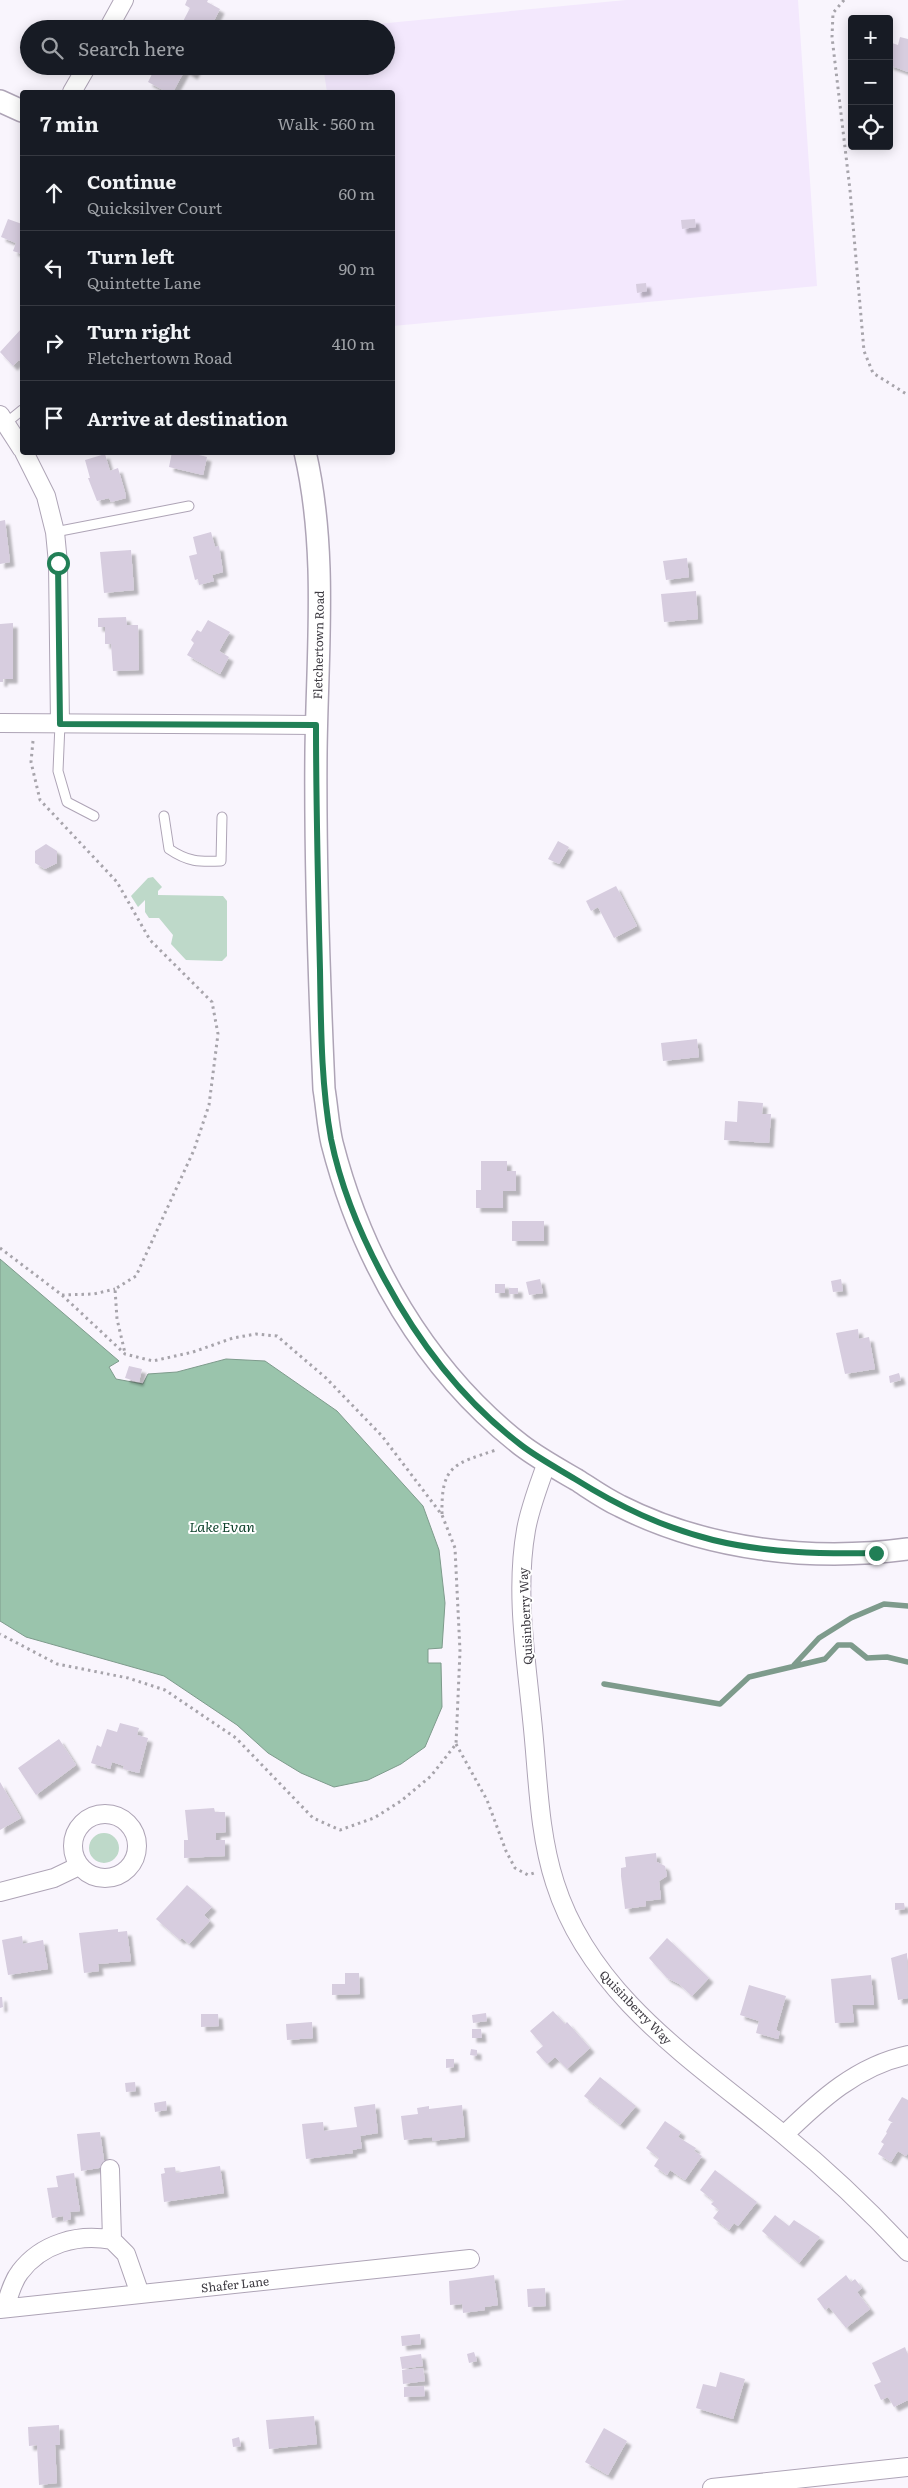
<!DOCTYPE html>
<meta charset="utf-8">
<style>
body{margin:0;font-family:Literata,serif;background:#242831;color:#f1f3f6}
.controls{position:absolute;right:15px;top:15px;display:grid;overflow:hidden;border-radius:5px;box-shadow:0 2px 12px #0003}
.controls button{width:45px;height:45px;display:grid;place-items:center;padding:0;border:0;border-bottom:1px solid #363941;background:#171b24;color:#f1f3f6;font:25px sans-serif}
.stop{position:absolute;width:15px;height:15px;margin:-11px;border:4px solid #217f56;border-radius:50%;background:#fff}
.stop.end{background:#217f56;border-color:#fff;box-shadow:0 1px 5px #0008}
.list{margin:0;padding:0;list-style:none}
h2{display:flex;justify-content:space-between;align-items:center;height:65px;margin:0;padding:0 20px;font-size:21px}
h2 small{font-size:16px;font-weight:400;color:#9ea1a6}
.list li{display:grid;grid-template-columns:32px 1fr auto;gap:15px;align-items:center;box-sizing:border-box;height:75px;padding:0 20px;border-top:1px solid #363941}
.list b{display:block;font-size:19px;white-space:nowrap}
.list p{margin:0;font-size:16px;white-space:nowrap;color:#9ea1a6}
.list em{font-size:16px;font-style:normal;color:#9ea1a6}
.icon{flex:none;width:28px;height:28px;fill:none;stroke:currentColor;stroke-width:2;stroke-linecap:round;stroke-linejoin:round}
.map{position:relative;flex:none;width:908px;height:2488px;overflow:hidden}
.search{position:absolute;background:#171b24;box-shadow:0 2px 12px #0003;left:20px;top:20px;width:375px;height:55px;display:flex;align-items:center;gap:12px;box-sizing:border-box;padding:0 18px;border-radius:28px;color:#9ea1a6;font-size:19px}
.panel{position:absolute;background:#171b24;box-shadow:0 2px 12px #0003;left:20px;top:90px;width:375px;height:365px;border-radius:5px}
.map>svg:first-child{display:block}
.built{fill:#f3e8fd}
.green{fill:#bed9c9}
.water{fill:#9ac4ac;stroke:#7e9b8c}
.lines{fill:none;stroke-linecap:round;stroke-linejoin:round}
.stream{stroke:#7e9b8c;stroke-width:5.5}
.building{fill:#d7cddf;filter:url(#shadow)}
.service-casing{stroke:#aea4b6;stroke-width:11}
.minor-casing{stroke:#aea4b6;stroke-width:20}
.tertiary-casing{stroke:#aea4b6;stroke-width:24}
.path{stroke:#a7a4ab;stroke-width:3;stroke-dasharray:2.5 4;stroke-linecap:butt}
.service{stroke:#fff;stroke-width:9}
.minor{stroke:#fff;stroke-width:18}
.tertiary{stroke:#fff;stroke-width:21}
.route{stroke:#217f56;stroke-width:6}
.labels{text-anchor:middle;dominant-baseline:central;stroke-width:4;stroke-linejoin:round;paint-order:stroke}
.street-label{font-size:12px;fill:#3e3b42;stroke:#fff}
.water-label{font-size:14px;font-style:italic;fill:#11452e;stroke:#fff}
</style>
<div class="map">
<svg width="908" height="2488" viewBox="0 0 908 2488">
<defs>
<filter id="shadow"><feDropShadow dx="4.5" dy="4.5" stdDeviation="1" flood-color="#0004"/></filter>
</defs>
<rect width="100%" height="100%" fill="#f9f5fd"/>
<path class="built" d="M626 0H798L817 286 393 326 392 92H327L323 66H386V29H325Z"/>
<path class="green" d="M153 877 162 887 158 891V895L223 896 227 901V956L222 961 186 960 171 944 173 935 159 918H149L145 912V900L138 907 131 896 148 878Z
M89 1848a15 15 0 1 1 30 0a15 15 0 1 1-30 0Z"/>
<path class="water" d="M0 1259 119 1361 109 1367 116 1379 143 1384 148 1374 177 1372 226 1359 265 1361 337 1411 423 1506 439 1550 445 1603 442 1648 428 1649V1663H441L442 1707 425 1747 401 1764 368 1780 334 1787 301 1773 268 1753 237 1725 164 1676 26 1637 0 1621Z"/>
<g class="lines">
<path class="stream" d="M794 1665 819 1638 851 1618 884 1604 908 1606
M604 1684 720 1704 749 1677 825 1659 838 1645H851L867 1658 887 1657 908 1662"/>
</g>
<path class="building" d="M187 0H208L207 2 220 9 210 29H179L190 8 185 5Z
M900 37 908 39V72L889 65V42L898 45Z
M156 66H198L193 75 185 70 173 92H167L148 82Z
M8 219 22 224V254L13 251 16 243 1 237Z
M695 219 696 227 682 229 681 220Z
M646 283 647 291 637 293 636 284Z
M22 328V363L19 360 13 366 0 352Z
M172 452H199V455L207 457 203 475 169 467Z
M105 454 110 471 118 468 125 492 126 498 111 502 109 498 97 501 88 478H90L85 460Z
M5 520 10 562 0 564V521Z
M211 532 215 547 219 546 223 572 212 575 214 581 199 585 198 579 195 580 189 556 197 554 193 537Z
M131 550 134 590 104 593 100 552Z
M687 558 689 577 666 580 663 561Z
M696 591 698 619 664 622 661 594Z
M126 617 127 625H138L139 670 113 671 111 644H105V627H98V618Z
M208 620 230 632 219 651 229 657 220 674 187 655 194 643 191 640 197 630 201 632Z
M13 623V679H3V682H0V624Z
M558 841 569 847 559 864 548 859Z
M46 844 57 851V863L45 869 35 863V851Z
M616 886 637 926 614 938 598 907 591 911 586 901Z
M697 1039 699 1057 663 1061 661 1043Z
M738 1101 763 1103 762 1114H771L769 1143 724 1140 725 1121 737 1122Z
M481 1161H507V1171H516V1191H503V1208H476V1190H481Z
M512 1221H544V1241H512Z
M540 1279 543 1293 529 1295 526 1282Z
M841 1279 843 1291 833 1292 831 1281Z
M495 1284H505V1293H495Z
M509 1288H518V1294H509Z
M858 1329 859 1339 869 1337 875 1369 845 1374 836 1333Z
M129 1366 142 1369 139 1382 125 1378Z
M899 1373 901 1380 890 1383 889 1376Z
M120 1723 139 1728 137 1735 148 1738 139 1773 123 1769 124 1766 112 1762 110 1769 91 1763 97 1745 101 1747 107 1729 117 1732Z
M59 1739 76 1765 36 1795 18 1768Z
M0 1782 21 1818 0 1830Z
M214 1808 215 1812H225L226 1832 216 1833V1840H225V1856L184 1858V1840H188L185 1810Z
M656 1853 657 1862 665 1866 667 1876 659 1881 661 1899 646 1901V1906L625 1909 621 1876V1868L626 1867 625 1857Z
M187 1885 212 1907 204 1915 210 1921 189 1944 182 1938 180 1940 156 1919Z
M895 1903H904L905 1909 895 1910Z
M118 1929V1932L127 1931 131 1961 98 1964 99 1971 84 1973 79 1933Z
M22 1936 23 1944 43 1940 48 1969 8 1975 2 1940Z
M667 1938 709 1978 692 1996 679 1984 667 1978 649 1958Z
M907 1953 908 1998 898 2000 891 1958Z
M345 1973H359L360 1994 332 1995V1984H345Z
M871 1975 874 2005H852L854 2022 835 2023 831 1979Z
M749 1985 786 1996 776 2030 780 2032 778 2039 756 2033 759 2021 740 2015Z
M0 1997H2L3 2007 0 2008Z
M553 2011 565 2024 567 2022 590 2048 567 2069 555 2057 547 2064 536 2052 543 2046 530 2031Z
M486 2013 487 2021 473 2023 472 2015Z
M201 2014H218L219 2026 201 2027Z
M312 2022 313 2038 287 2040 286 2024Z
M472 2029H481L482 2038H472Z
M471 2049 477 2050V2056L470 2055Z
M446 2059H454V2067L446 2068Z
M600 2077 636 2106 620 2125 584 2096Z
M135 2082 136 2091 126 2092 125 2083Z
M902 2097 908 2100V2153L906 2156 898 2151 891 2162 878 2154 884 2144 881 2142 887 2133 886 2132 891 2123H893L888 2120Z
M166 2101 167 2110 155 2112 154 2103Z
M375 2104 378 2133 360 2136 362 2148 352 2150 353 2153 306 2159 302 2124 323 2122 324 2131 357 2127 354 2107Z
M462 2105 465 2137 432 2141V2137L404 2140 401 2116 418 2114 417 2108 429 2106V2109Z
M665 2121 681 2132 678 2137 696 2148 694 2151 702 2156 685 2180 670 2170 667 2175 654 2166 659 2158 646 2148Z
M100 2132 105 2167 81 2171 77 2134Z
M220 2166 224 2193 164 2202 161 2174 165 2173 164 2168 175 2167 176 2173Z
M715 2170 757 2202 738 2226 734 2223 729 2230 713 2218 719 2210 711 2204 714 2201 700 2190Z
M74 2173 80 2211 70 2212 71 2219 64 2221 63 2216 52 2218 47 2188 58 2187 56 2176Z
M775 2215 789 2226 794 2220 820 2237 799 2263 762 2231Z
M494 2275 498 2305 485 2307V2310L463 2313 462 2304 450 2305 449 2281Z
M846 2275 851 2282 855 2279 862 2288 857 2292 870 2309 846 2328 829 2307 825 2310 817 2299Z
M545 2288 546 2306 528 2307 527 2289Z
M420 2334 421 2344 402 2346 401 2336Z
M905 2347 908 2355V2400L894 2407 888 2397 881 2400 874 2385 881 2382 872 2363Z
M474 2352 477 2361 469 2363 467 2354Z
M421 2354 423 2366 402 2369 400 2357Z
M423 2368 425 2381 403 2384 402 2370Z
M720 2372 745 2379 733 2419 696 2408 703 2384 716 2387Z
M424 2386 425 2396 404 2397V2387Z
M314 2416 317 2444 269 2449 266 2420Z
M59 2425 60 2445H55L57 2483 39 2485 37 2445 29 2446 28 2427Z
M604 2428 627 2441 608 2475 585 2462Z
M239 2437 241 2446 233 2447 232 2439Z"/>
<g class="lines">
<defs>
<path id="service" d="M6 423 22 410
M55 532 189 506
M60 724 58 771 67 802 94 816
M164 816 169 849C188 862 199 862 221 861L222 817"/>
<path id="minor" d="M108 29 124 0
M72 92 87 66
M0 415 22 449
M24 452 46 496 55 532 58 563 60 724
M0 723 316 725
M547 1462C539 1485 530 1507 526 1530 515 1592 526 1657 532 1719 538 1773 538 1831 555 1883 591 1997 697 2063 784 2135 828 2171 870 2211 908 2252
M73 1846a32 32 0 1 1 64 0a32 32 0 1 1-64 0Z
M0 1892 54 1878 79 1866
M784 2135C820 2100 857 2066 908 2055
M110 2169 112 2240 126 2254 140 2294
M5 2308C9 2296 12 2282 20 2272 41 2244 78 2233 112 2240
M0 2309 470 2259
M712 2488 908 2467"/>
<path id="tertiary" d="M0 101 22 111
M305 452C328 551 317 654 316 753 315 865 319 978 324 1089 327 1107 328 1126 332 1143 362 1260 425 1370 521 1445 538 1458 558 1469 577 1480 591 1489 605 1499 620 1506 707 1550 812 1562 908 1549"/>
</defs>
<use href="#service" class="service-casing"/>
<use href="#minor" class="minor-casing"/>
<use href="#tertiary" class="tertiary-casing"/>
<path class="path" d="M844 0 833 13 832 37 850 190 864 351 873 373 908 395
M33 741 31 762 40 800 117 882 150 940 212 1002 218 1034 209 1105 194 1150 136 1276 115 1289 117 1319 125 1353
M0 1248 62 1295 125 1354 153 1361 193 1352 233 1338 256 1334 277 1336 326 1378 382 1436 442 1515 455 1548 460 1651 456 1744 431 1776 401 1801 374 1818 340 1830 313 1818 236 1738 165 1690 128 1678 57 1664 0 1634
M62 1295 94 1294 115 1289
M442 1514C441 1465 454 1464 496 1450
M456 1744 487 1800 506 1851 515 1868 528 1875 534 1873"/>
<use href="#service" class="service"/>
<use href="#minor" class="minor"/>
<use href="#tertiary" class="tertiary"/>
</g>
<g class="lines">
<path class="route" d="M58 563 60 724 316 725C316 807 318 888 320 970 321 1026 321 1083 331 1139 341 1188 361 1236 385 1280 419 1343 463 1401 521 1445 538 1458 557 1468 575 1479 620 1507 662 1527 713 1540 767 1553 821 1554 876 1553"/>
</g>
<g class="labels">
<g class="street-label">
<text transform="translate(318 645) rotate(-89)">Fletchertown Road</text>
<text transform="translate(525 1616) rotate(-93)">Quisinberry Way</text>
<text transform="translate(636 2007) rotate(46)">Quisinberry Way</text>
<text transform="translate(235 2284) rotate(-6)">Shafer Lane</text>
</g>
<g class="water-label">
<text x="222" y="1526">Lake Evan</text>
</g>
</g>
</svg>
<div class="controls">
<button>+</button>
<button>−</button>
<button><svg class="icon" aria-label="locate" viewBox="0 0 24 24"><circle cx="12" cy="12" r="6"/><path d="M12 2v4M12 18v4M2 12h4M18 12h4"/></svg></button>
</div>
<div class="stop" style="left:58px;top:563px"></div>
<div class="stop end" style="left:876px;top:1553px"></div>
<div class="search"><svg class="icon" aria-label="search" viewBox="0 0 24 24"><circle cx="10" cy="10" r="6"/><path d="M15 15l6 6"/></svg>Search here</div>
<section class="panel">
<h2>7 min<small>Walk · 560 m</small></h2>
<ul class="list">
<li><svg class="icon" aria-label="ahead" viewBox="0 0 24 24"><path d="M12 20V5M6 11l6-6 6 6"/></svg><div><b>Continue</b><p>Quicksilver Court</p></div><em>60 m</em></li>
<li><svg class="icon" aria-label="left" viewBox="0 0 24 24"><path d="M17 20v-9H6M10 6l-5 5 5 5"/></svg><div><b>Turn left</b><p>Quintette Lane</p></div><em>90 m</em></li>
<li><svg class="icon" aria-label="right" viewBox="0 0 24 24"><path d="M7 20v-9h11M14 6l5 5-5 5"/></svg><div><b>Turn right</b><p>Fletchertown Road</p></div><em>410 m</em></li>
<li><svg class="icon" aria-label="arrive" viewBox="0 0 24 24"><path d="M6 21V4h12l-3 4 3 4H6"/></svg><div><b>Arrive at destination</b></div></li>
</ul>
</section>
</div>
